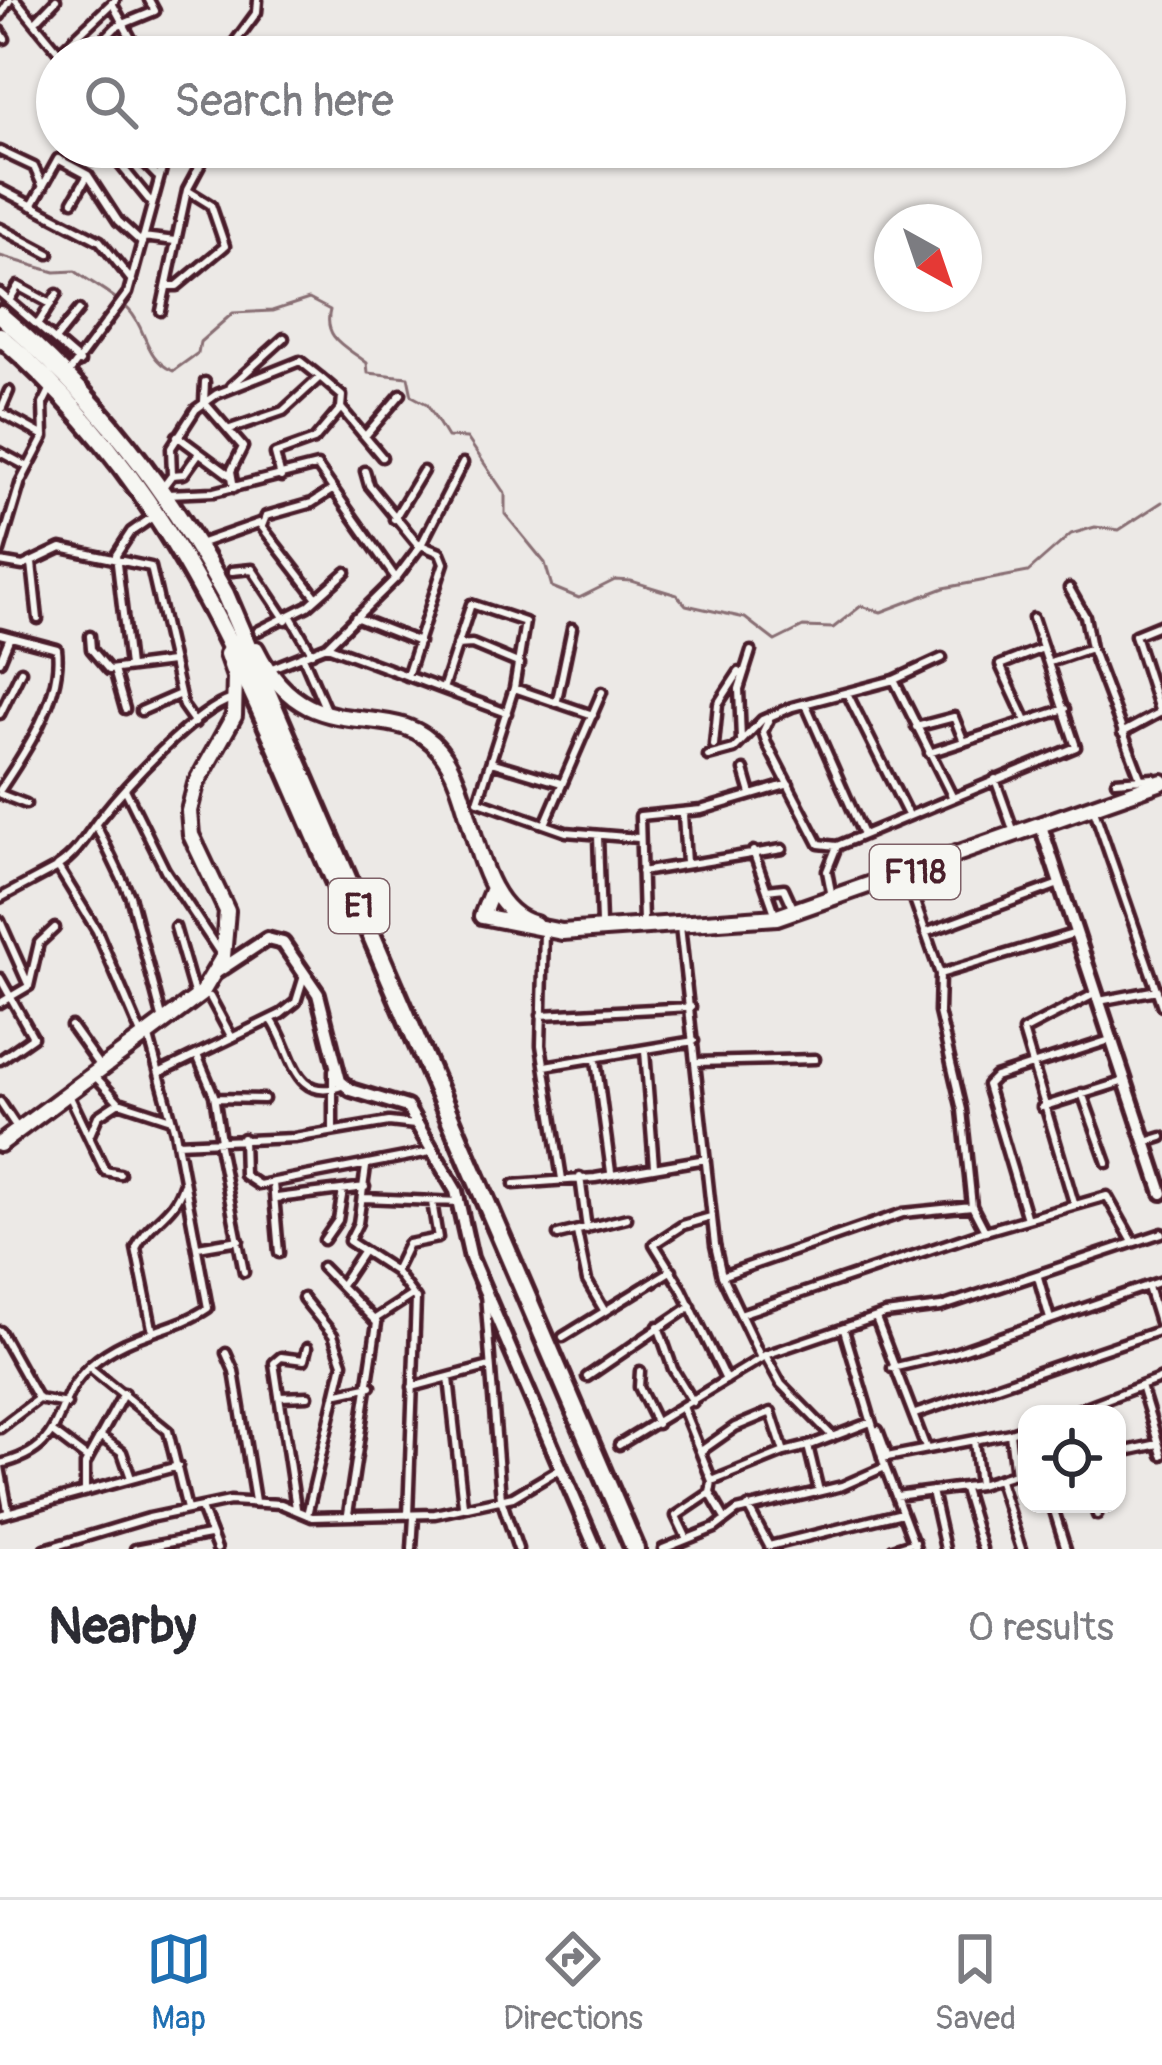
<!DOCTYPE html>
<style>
body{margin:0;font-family:Pangolin,sans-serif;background:#f7f7f7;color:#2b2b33}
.controls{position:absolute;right:36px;bottom:36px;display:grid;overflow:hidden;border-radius:24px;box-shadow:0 3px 9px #0004}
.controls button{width:108px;height:108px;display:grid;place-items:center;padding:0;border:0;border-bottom:3px solid #e1e1e2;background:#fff;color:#2b2b33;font:60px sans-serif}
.compass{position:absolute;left:874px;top:204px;width:108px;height:108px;border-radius:50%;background:#fff;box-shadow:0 3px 9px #0004;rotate:140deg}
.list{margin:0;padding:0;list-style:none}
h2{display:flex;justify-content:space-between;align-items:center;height:156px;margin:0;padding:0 48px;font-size:51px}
h2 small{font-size:39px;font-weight:400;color:#7c7c81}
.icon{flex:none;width:66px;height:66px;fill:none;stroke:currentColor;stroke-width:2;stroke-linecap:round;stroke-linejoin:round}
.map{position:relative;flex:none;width:1162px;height:1549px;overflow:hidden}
.search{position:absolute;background:#fff;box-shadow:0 3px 9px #0004;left:36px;right:36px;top:36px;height:132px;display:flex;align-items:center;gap:30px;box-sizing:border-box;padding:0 42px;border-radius:66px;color:#7c7c81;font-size:45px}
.sheet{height:348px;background:#fff}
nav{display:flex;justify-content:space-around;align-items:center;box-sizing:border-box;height:168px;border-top:3px solid #e1e1e2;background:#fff;font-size:33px;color:#7c7c81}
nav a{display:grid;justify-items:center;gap:6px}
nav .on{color:#1f6fb2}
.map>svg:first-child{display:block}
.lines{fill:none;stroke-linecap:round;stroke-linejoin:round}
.stream{stroke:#886e73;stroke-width:3}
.street-casing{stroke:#4a1f2b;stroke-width:15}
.secondary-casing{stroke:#4a1f2b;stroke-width:20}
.primary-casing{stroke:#4a1f2b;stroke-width:22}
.highway-casing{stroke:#4a1f2b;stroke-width:26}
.street{stroke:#f6f6f2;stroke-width:6}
.secondary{stroke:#f6f6f2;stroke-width:10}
.primary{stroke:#f6f6f2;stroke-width:14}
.highway{stroke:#f6f6f2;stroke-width:16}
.labels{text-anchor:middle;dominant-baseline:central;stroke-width:10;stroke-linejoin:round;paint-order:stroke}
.shield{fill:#f6f6f2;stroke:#7e6067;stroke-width:3}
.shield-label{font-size:33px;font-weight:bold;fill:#4a1f2b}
</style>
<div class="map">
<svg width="1162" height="1549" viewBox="0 0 1162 1549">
<rect width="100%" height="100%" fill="#ece9e6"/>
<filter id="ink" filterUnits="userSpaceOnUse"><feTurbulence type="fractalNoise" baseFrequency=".00833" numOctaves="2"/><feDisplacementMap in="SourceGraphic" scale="24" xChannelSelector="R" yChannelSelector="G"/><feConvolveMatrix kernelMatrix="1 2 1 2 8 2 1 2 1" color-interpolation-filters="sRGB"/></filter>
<g filter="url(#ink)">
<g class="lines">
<path class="stream" d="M0 256 55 272 75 271C94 285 111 292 129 310 147 329 144 358 173 371L198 353 200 342 233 313 272 311 309 299 330 310C322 340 349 348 367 363L368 373 408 377 412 396 427 404 447 437 467 438 505 494V514L545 563 552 587 579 598 615 580 631 581 677 595 686 605 745 618 775 641 803 627 833 628 861 606 881 612 944 588 1028 572 1071 534 1095 527 1119 530 1162 502"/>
<defs>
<path id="street" d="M16 0 63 57
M112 3 134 44 152 57
M0 16 10 0
M35 22 56 0
M0 31 5 39
M60 52 115 0
M86 57 116 27 155 11 149 0
M224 57 257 12 258 0
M129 147 157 176
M152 147 164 159
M0 151 34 167 43 187
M114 157 150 201
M0 189 100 241 132 281
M73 201 88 175
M32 206 58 159 88 175 118 221 142 243
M0 228 49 254
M143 237 175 241
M167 286H177L225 246 211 205 187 190
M0 293 80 362
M9 301 18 286 51 304
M161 311 187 190 202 162
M38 324 57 294
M55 340 79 310
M71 370 128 293 168 147
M205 382 204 402 243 447 231 471 234 488
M231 386 284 338
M0 412 44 436
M0 412 9 391
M230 429 283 411 320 377 342 396 341 408 382 457
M366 435 401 394
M177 436 231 476
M0 452 28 467
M365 471 369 485 420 547
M172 475 184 474 199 453
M281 477 275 454 314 440 341 408
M163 487 172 475 171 448 196 409 217 394 300 361 320 377
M167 494 214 492 317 466 395 577
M394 519 423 471
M262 526 266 516 312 503 332 490
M199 544 259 523 317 598
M0 551 21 481 44 437 43 404 49 392
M0 562 23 566 61 548 151 567 183 706 195 723
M32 563 38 619
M232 571 252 569 286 620
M1069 588 1085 616 1091 648 1141 780
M291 617 312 653
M355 617 419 642
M258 631 308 606 346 572
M0 634 57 649C63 696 25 753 0 790
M90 636 91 649 109 670 171 662
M457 645 472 644 520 664
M327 646 507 713
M304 659 326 710
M0 661 10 637
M1050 662 1091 648
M129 666 116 555 131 532 151 518
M272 668 327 646 397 577 421 545 463 463
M114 670 125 709
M407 676 444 563 440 553 421 545
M895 682 952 796
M514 688 593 715
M443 689 471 604 525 622 514 688 478 801
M847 693 907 813
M557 700 572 628
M806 705 862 832
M141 711 180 694
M1160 713 1135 635 1162 624
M0 714 21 671
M769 719 763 732 767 744 819 844 837 846
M1026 721 1000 665 1043 648
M916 727 954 717 964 742
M1122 733 1161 712
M741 740 739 689 751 651
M714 745 718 704 739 672
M929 753 1065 709
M708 756 734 749 762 720 792 707 894 680 942 658
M491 762 561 783
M744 770 751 794
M995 779 1014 832
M1116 781 1153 778
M126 791 165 870 220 953
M0 794 26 804
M479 801 566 832 638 838
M1093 807 1162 1006
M683 814 686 863
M545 824 602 692
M96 825 130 896 162 1017
M598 836 601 924
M753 851 776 916
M58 866C77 854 87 835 100 818 126 785 194 711 232 699
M641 872 782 849
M906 876 940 974 939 1012 962 1110 972 1206 985 1231
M767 890 784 888 795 912
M832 897 827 871 837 846 1076 747 1033 618
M0 898 58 867 97 931 140 1032
M0 921 29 986
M643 922 640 816 701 810 789 784
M680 926 715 1245 722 1276 760 1356
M175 927 194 993
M544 932 541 1045 562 1179
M925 933 1059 884
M940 974 1076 933
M0 978 33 1037 0 1060
M210 997 231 1036
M1099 1001 1157 990
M0 1003 29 986 39 943 55 928
M541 1015 691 1007
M271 1019C293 1048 291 1106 344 1085
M71 1026 98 1064
M645 1051 654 1166
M197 1055 214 1095 221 1140
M596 1060 611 1172
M696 1062 815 1059
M545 1066 694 1041
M159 1073 281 1014 296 1002 304 976
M94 1075 119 1102 171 1119
M1082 1093 1107 1163
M70 1097 105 1171 120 1174
M215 1098 264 1099
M0 1102 16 1126
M1042 1107 1125 1081
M333 1130V1070
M89 1137 98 1116 119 1102
M243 1138 244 1175 259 1185 430 1152
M218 1141 244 1272
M1146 1142 1162 1137
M177 1143 294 1138 389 1122 415 1125
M366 1167 358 1223 349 1241 395 1271 416 1299 408 1515
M580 1177 587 1229
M273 1183 279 1253
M514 1184 595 1178 706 1159
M277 1198 365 1187
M364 1198 459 1202
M1074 1203 1023 1031 1096 993
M711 1217 683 1225 654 1244 682 1289 726 1380
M1027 1219 987 1085 995 1077 1110 1040
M577 1232 587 1281 604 1310
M558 1235 627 1218
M324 1240 338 1220 343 1190
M198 1247 239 1240
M322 1267 377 1323 348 1514
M395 1271 408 1244 438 1238 432 1202
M724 1275 903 1213 972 1206
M1038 1277 1050 1319
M342 1283 362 1253
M1148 1287 1161 1329
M485 1294 501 1499 518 1549
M303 1298 333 1335 343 1363 307 1515
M740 1314 985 1231 1107 1196 1133 1242
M876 1318 926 1448
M375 1319 412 1295
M658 1326 673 1369 693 1402
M152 1328 136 1248C150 1220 174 1215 183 1185
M844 1330 885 1467 916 1549
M0 1331 38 1399
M563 1337 672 1270
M226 1353 234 1371 255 1501
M765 1355 781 1384 833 1437
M89 1367 168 1431 187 1509
M892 1368 951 1354 1162 1281
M640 1371 639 1387 657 1424
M587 1377 691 1306
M449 1378 463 1505
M1141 1386 1162 1455
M412 1387 490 1366
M339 1393 371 1386
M279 1397 308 1396
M38 1399 67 1404
M683 1409 712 1481 710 1493 724 1517
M915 1414 1161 1330
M1067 1414 1162 1378
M0 1428 38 1399
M878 1430 887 1454
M1010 1433 1027 1427
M55 1434 88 1459
M100 1436 122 1452 131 1478
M974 1441 979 1485
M619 1445 768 1354 885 1314 941 1307 1162 1233
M808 1446 871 1422
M701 1451 735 1427 771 1412 784 1452 808 1446 819 1491
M1117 1453 1158 1444
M882 1458 1010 1433 1015 1475
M0 1464C72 1447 48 1403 91 1365 130 1331 173 1332 208 1308L175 1132 149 1037
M0 1467 8 1510
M712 1481 784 1452
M999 1481 1021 1549
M85 1489V1464L124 1393
M964 1489 982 1549
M932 1491 945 1549
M896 1496 979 1485 1027 1470
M1052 1504 1066 1549
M1094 1504 1097 1515
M748 1507 769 1546
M201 1508 217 1549
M296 1508 274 1363 281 1357 304 1360 307 1348
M0 1515 178 1466
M686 1537 676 1516 710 1493
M769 1546 902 1513
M45 1549 149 1518 230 1501 281 1504 312 1517 435 1514 513 1497 560 1469
M135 1549 209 1535
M412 1549 414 1517
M663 1549 715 1528 737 1511 842 1486 885 1467
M893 1549 915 1542"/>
<path id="secondary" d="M1041 826 1162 1193
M214 974 267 939 283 943 318 994 340 1081 351 1090 407 1107 456 1191 471 1258 596 1549"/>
<path id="primary" d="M256 649C310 758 391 690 440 751 477 795 471 908 535 924
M493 888 482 916 562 932 777 917 1162 782
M0 1144 201 994 223 957 227 911 191 835 189 811 196 784 234 716 235 677 227 654"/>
<path id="highway" d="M0 315C95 395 165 486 225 594L635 1549
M0 336C186 496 251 692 347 908"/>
</defs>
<use href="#street" class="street-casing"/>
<use href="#secondary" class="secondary-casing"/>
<use href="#primary" class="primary-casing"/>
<use href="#highway" class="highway-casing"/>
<use href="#street" class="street"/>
<use href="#secondary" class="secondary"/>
<use href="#primary" class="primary"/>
<use href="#highway" class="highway"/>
</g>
</g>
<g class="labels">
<g class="shield">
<rect x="870" y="845" width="90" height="54" rx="9"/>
<rect x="329" y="879" width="60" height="54" rx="9"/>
</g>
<g class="shield-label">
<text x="915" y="872">F118</text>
<text x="359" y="906">E1</text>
</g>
</g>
</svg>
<div class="controls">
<button><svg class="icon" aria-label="locate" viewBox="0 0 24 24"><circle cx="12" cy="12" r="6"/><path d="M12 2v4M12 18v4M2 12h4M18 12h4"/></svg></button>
</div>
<svg class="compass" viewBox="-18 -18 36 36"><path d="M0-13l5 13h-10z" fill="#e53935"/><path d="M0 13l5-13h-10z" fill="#7c7c81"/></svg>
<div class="search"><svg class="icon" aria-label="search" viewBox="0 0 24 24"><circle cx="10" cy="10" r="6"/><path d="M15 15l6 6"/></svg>Search here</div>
</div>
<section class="sheet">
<h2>Nearby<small>0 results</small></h2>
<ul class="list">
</ul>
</section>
<nav>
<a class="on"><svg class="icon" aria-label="map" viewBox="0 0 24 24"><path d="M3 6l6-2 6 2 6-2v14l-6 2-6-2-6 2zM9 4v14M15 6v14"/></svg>Map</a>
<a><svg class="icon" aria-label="directions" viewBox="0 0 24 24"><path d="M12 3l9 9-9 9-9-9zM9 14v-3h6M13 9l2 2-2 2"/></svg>Directions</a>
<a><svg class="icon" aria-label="saved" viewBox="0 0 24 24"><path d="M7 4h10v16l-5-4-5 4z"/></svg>Saved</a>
</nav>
